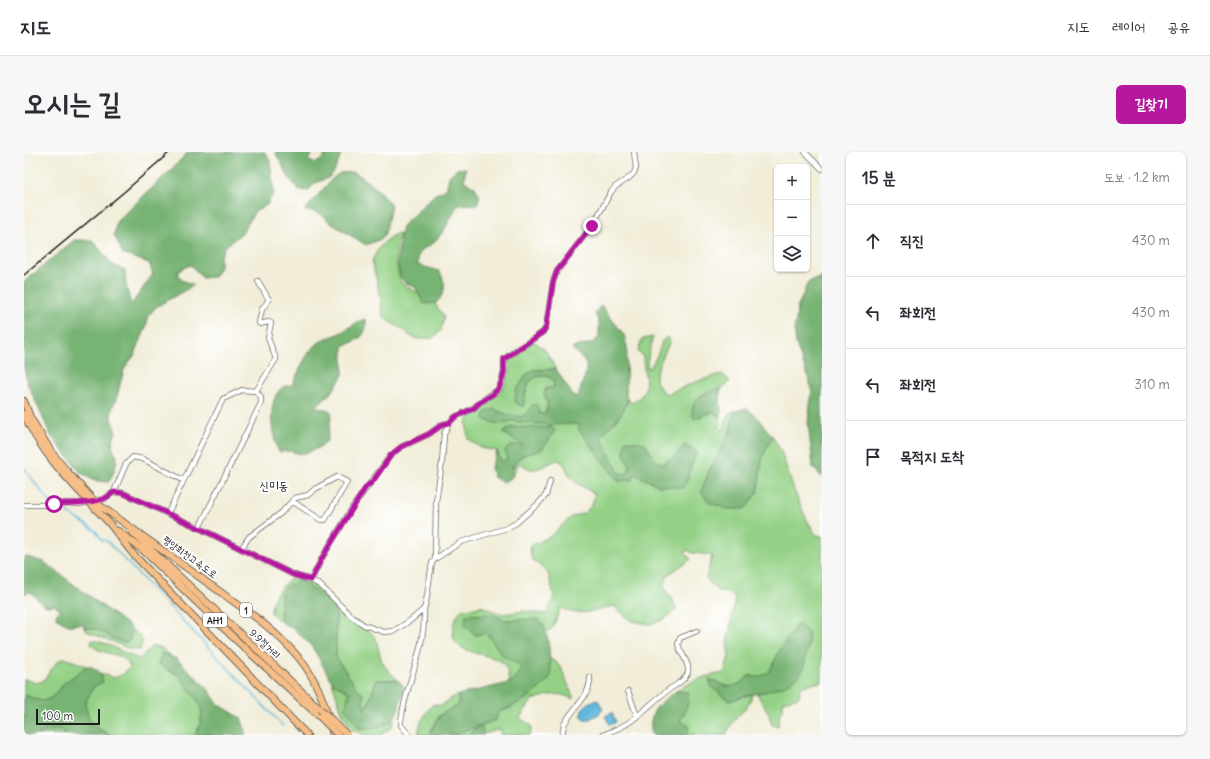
<!DOCTYPE html>
<html lang="ko">
<meta charset="utf-8">
<style>
body{margin:0;font-family:Delius,"Poor Story",sans-serif;background:#f7f7f7;color:#2b2b33}
.controls{position:absolute;right:12px;top:12px;display:grid;overflow:hidden;border-radius:6px;box-shadow:0 1px 3px #0004}
.controls button{width:36px;height:36px;display:grid;place-items:center;padding:0;border:0;border-bottom:1px solid #e1e1e2;background:#fff;color:#2b2b33;font:20px sans-serif}
.scale{position:absolute;left:12px;bottom:10px;width:64px;box-sizing:border-box;padding-left:4px;border:2px solid #1c1c1c;border-top:0;font-size:11px;line-height:14px;white-space:nowrap;color:#1c1c1c;-webkit-text-stroke:3px #fff;paint-order:stroke}
.stop{position:absolute;width:12px;height:12px;margin:-9px;border:3px solid #b5179e;border-radius:50%;background:#fff}
.stop.end{background:#b5179e;border-color:#fff;box-shadow:0 1px 4px #0008}
.list{margin:0;padding:0;list-style:none}
h2{display:flex;justify-content:space-between;align-items:center;height:52px;margin:0;padding:0 16px;font-size:17px}
h2 small{font-size:13px;font-weight:400;color:#7c7c81}
.list li{display:grid;grid-template-columns:26px 1fr auto;gap:12px;align-items:center;box-sizing:border-box;height:72px;padding:0 16px;border-top:1px solid #e1e1e2}
.list b{display:block;font-size:15px;white-space:nowrap}
.list em{font-size:13px;font-style:normal;color:#7c7c81}
.icon{flex:none;width:22px;height:22px;fill:none;stroke:currentColor;stroke-width:2;stroke-linecap:round;stroke-linejoin:round}
.map{position:relative;flex:none;width:798px;height:583px;overflow:hidden;border-radius:6px}
header{display:flex;align-items:center;gap:24px;box-sizing:border-box;height:56px;padding:0 20px;background:#fff;border-bottom:1px solid #e1e1e2}
header strong{font-size:19px}
nav{display:flex;gap:22px;margin-inline-start:auto;font-size:14px}
.intro{display:flex;align-items:center;justify-content:space-between;box-sizing:border-box;height:96px;padding:0 24px}
h1{margin:0;font-size:28px}
.button{padding:10px 18px;border-radius:6px;background:#b5179e;color:#fff;font-size:14px;font-weight:700}
main{display:flex;gap:24px;padding:0 24px}
aside{flex:1;background:#fff;border-radius:6px;box-shadow:0 1px 3px #0004}
.map>svg:first-child{display:block}
.green{fill:#94d186;stroke:#587651}
.forest{fill:#77b373;stroke:#4a6848}
.water{fill:#5fb7dc;stroke:#3e6a7c}
.lines{fill:none;stroke-linecap:round;stroke-linejoin:round}
.stream{stroke:#5fb7dc;stroke-width:1.5}
.minor-casing{stroke:#67655e;stroke-width:6}
.highway-casing{stroke:#67655e;stroke-width:8}
.minor{stroke:#fff;stroke-width:4.5}
.highway{stroke:#f6be86;stroke-width:6}
.rail{stroke:#1c1c1c;stroke-width:1.5}
.highway-bridge-casing{stroke:#67655e;stroke-width:8;stroke-linecap:butt}
.highway-bridge{stroke:#f6be86;stroke-width:6}
.route{stroke:#b5179e;stroke-width:5}
.labels{text-anchor:middle;dominant-baseline:central;stroke-width:3.5;stroke-linejoin:round;paint-order:stroke}
.shield{fill:#fff;stroke:#606060;stroke-width:1}
.shield-label{font-size:9px;font-weight:bold;fill:#1c1c1c}
.street-label{font-size:10px;fill:#1c1c1c;stroke:#fff}
.quarter-label{font-size:12px;fill:#1c1c1c;stroke:#fff}
</style>
<header>
<strong>지도</strong>
<nav><a>지도</a><a>레이어</a><a>공유</a></nav>
</header>
<div class="intro"><h1>오시는 길</h1><a class="button">길찾기</a></div>
<main>
<div class="map">
<svg width="798" height="583" viewBox="0 0 798 583">
<rect width="100%" height="100%" fill="#fff"/>
<filter id="ink" filterUnits="userSpaceOnUse"><feTurbulence type="fractalNoise" baseFrequency=".025" numOctaves="2"/><feDisplacementMap in="SourceGraphic" scale="8" xChannelSelector="R" yChannelSelector="G"/><feConvolveMatrix kernelMatrix="1 2 1 2 8 2 1 2 1" color-interpolation-filters="sRGB"/></filter>
<filter id="wash" filterUnits="userSpaceOnUse"><feTurbulence type="fractalNoise" baseFrequency=".012" numOctaves="4" result="noise"/><feDisplacementMap in="SourceGraphic" scale="16" xChannelSelector="R" yChannelSelector="G"/><feGaussianBlur stdDeviation="0.9" result="paint"/><feColorMatrix in="noise" values="0 0 0 0 0 0 0 0 0 0 0 0 0 0 0 0 0 1.4 0 .05"/><feComposite in="paint" operator="in"/></filter>
<g filter="url(#wash)">
<rect width="100%" height="100%" fill="#f1edd8"/>
<path class="green" d="M375 81 376 83C368 101 373 113 377 131L397 143 408 147 420 165 417 178 409 186 394 187 386 184 380 178 359 166 356 143 348 109C353 97 363 84 375 81Z
M629 185 623 210 624 217C632 209 635 199 638 189L643 185 646 189 633 218 631 227 637 238 643 242 677 228 698 222 706 229 697 237C689 238 675 241 671 250 669 253 669 259 668 263L689 260 697 265 696 276 699 279C702 270 701 262 711 259L706 280 685 319 677 340 686 351 734 339C736 319 736 303 749 285L757 299 771 341 783 368 792 383 798 384V530L785 532 776 536 775 545 759 549V559L756 561 754 574 748 573 744 560 737 549 733 541 744 539 780 514 784 495V482L774 471 763 486 753 503 746 519 736 525 725 524C707 540 706 535 686 527L705 549 728 542C727 554 717 560 710 569 707 573 704 578 702 583H661L664 580 656 569 660 562 664 541 652 539C670 528 679 524 700 521L705 504 703 490 711 448 709 443 693 438 682 427 688 403 668 401 663 398 661 401 667 407 644 423 640 434 653 457 639 468 626 472 607 469 590 454C575 457 549 467 537 455L528 477 525 479H521L520 473 496 467 482 468 466 462 452 483 461 481 465 484 478 503 499 515 493 524 485 531C484 524 484 516 479 511 463 498 424 505 429 474 430 469 433 461 438 458 443 455 448 458 456 454L479 462 499 459 523 462 530 444 524 421 507 406 506 394 527 384 547 365 560 361 568 353 571 342C555 332 547 331 540 312L534 308C525 310 515 319 507 317 503 316 499 313 495 311L489 323 487 320C493 304 501 302 517 298L528 276 487 275 479 281 500 293 478 310 473 299 457 296 444 287 442 269 448 262 457 253 466 250 480 235 483 225 486 221 485 209 495 197 510 189 522 199 532 217 509 218 504 221 501 244C502 241 502 237 503 234 507 223 522 221 531 229L529 236 520 242C524 250 525 256 520 263 512 259 504 261 497 265L481 262 470 257 474 272 487 269 525 273 552 271 556 272 594 329 610 322 636 334 664 325 668 312 673 300 661 293 650 305 638 312 631 308 621 291 600 302 606 315 603 322 594 321 576 285C588 273 598 264 604 248L608 251C630 239 619 224 619 204L614 200 618 187Z
M267 427H277C281 431 288 431 293 434 305 441 310 452 319 461 327 469 343 475 349 483 354 488 354 497 356 503 358 514 367 521 374 528H352L346 548 340 558 339 542 332 535 312 505V463L310 455 303 448 257 441C258 451 255 460 257 470L247 461C246 448 256 434 267 427Z
M60 476H67L77 478 88 487 106 488 108 478C117 484 121 487 116 498L106 497 67 481 62 479Z
M68 488C85 490 99 502 116 507L127 495 133 494 139 497 148 505 138 501 143 518 155 523 173 548 178 560 176 573 171 583H86L72 576 65 566 61 551 70 534 79 530 77 521 90 526 98 523 106 515C101 502 86 503 75 498 72 497 69 494 67 492Z
M40 506 63 514 39 532 27 546 18 549 0 543V527L12 531 19 529 33 510Z
M526 507 532 510 538 518 550 547C545 546 543 544 538 543 528 541 518 545 508 548L496 566 508 574 506 583H476L477 582 474 577C462 583 462 583 449 578L447 583H431L439 579 472 568 474 560 487 556 527 524Z
M308 530 326 541 323 546 329 566 335 576C348 577 360 575 370 567L368 575 357 583H341L328 577 318 560Z
M434 543 435 553 416 563 407 579 408 583H395C393 572 403 560 409 552L417 554 424 548Z
M37 577 44 583 30 582 13 583 22 579Z"/>
<path class="forest" d="M164 0H241L246 9 250 40 243 53 231 59 219 80 200 96 196 106V115L190 125 178 126 167 113 159 116 153 121 157 128 170 133 132 155 125 163 121 178 110 204 104 211 100 218 93 244 88 257 87 266 92 280C88 290 86 295 93 304 92 315 90 322 84 330L73 329 57 321 27 284 3 230 0 215V130L50 88H68L89 113 101 118 102 133 107 153 129 122 125 111 99 102 90 83 93 69 146 19Z
M251 0H290L284 8 291 11 296 9 304 0H317C315 9 311 23 302 27 292 31 291 30 284 39L274 37 264 24Z
M442 16 440 29 451 35 456 44 453 53 441 52 433 54C424 71 416 91 397 98L394 105V113L415 119C423 132 422 140 412 151L400 152 391 135 381 131 376 124 374 113V100L378 74 411 42 419 39 423 35 425 24 433 17Z
M330 20C344 29 358 39 367 54L361 81 357 87 342 93 308 72 298 63 288 59H280L310 25 316 21Z
M798 125V326L789 315 784 270 788 237 772 192 770 177 772 169 773 157 784 130Z
M577 153 600 183 603 194 602 244 604 248C598 265 587 272 577 285L595 321 603 322 606 315 600 302 602 288 621 291 631 308 638 312 650 305 661 293 673 300 668 312 660 336 636 334 610 322 609 328 594 329 555 278V272L525 273 487 269 474 272 460 268 461 260 470 257 481 262 497 265 503 261 509 252 513 253 515 261 520 263C525 255 524 250 520 242L522 236H529L530 229C527 225 521 223 516 224 501 227 502 242 499 255L491 250 492 238 504 221 509 218 532 217 549 244 554 245 562 220V211L548 196 570 190 575 185V171L571 161Z
M342 167C343 186 334 188 319 194V223L309 239 291 255 305 258 308 261 303 289 294 296 285 300 276 302 266 299 255 300C247 284 242 247 259 235 262 234 266 233 268 233 278 215 280 201 297 189 302 185 309 185 314 182 324 177 331 170 342 167Z
M697 237 696 241 697 265 689 260 670 267C662 249 682 238 697 237Z
M722 256 733 265 749 285 743 294 738 307 734 339 721 357H704L686 351 677 340 685 319 706 280 711 259Z
M487 275 528 276 531 278 524 290 517 298 497 304 490 311 487 320 489 323 487 326 479 330 469 325 467 315 473 299 478 310 483 307 481 298 488 293H499L479 281Z
M0 404 20 410 105 474 108 478 106 488 100 491C83 485 78 476 60 476L59 472C54 472 52 473 48 473 43 474 37 469 32 466V463L35 458 30 453C15 457 17 447 6 440L0 442Z
M276 429 284 433 303 448 310 455 312 463V505L332 535 339 542 340 558 346 548 352 528H374L380 535C373 566 371 577 335 576L321 555 326 541 308 530 289 496 270 477 257 470C255 460 258 451 257 441L262 434Z
M466 462 482 468 515 467C527 482 525 506 527 524 515 541 494 553 474 560L472 568 439 579 431 583H408L407 579 416 563 435 553 434 543 485 531 493 524 498 515 478 503 465 484 461 481 452 483 441 474 442 463Z
M774 471 784 481V495L780 514 775 524 762 533 744 539 720 544 705 549 687 534 685 527C705 535 707 540 725 524L736 525 746 519 753 503 763 486Z
M138 501 153 507 184 537 194 552 217 566 221 577V583H171L176 573 178 560 173 548 155 523 134 512Z
M63 514C73 516 77 520 79 530L70 534 61 551C66 572 68 573 86 583H44L37 577 22 579 13 583H0V543L18 549 27 546 39 532Z
M652 539 664 540V552L656 569 665 574 664 580 661 583H628C623 559 635 552 652 539Z
M456 575H458L459 582 460 583H447L449 578Z"/>
<path class="water" d="M574 548 579 557 575 562 564 568H561L557 563 558 557 566 550Z
M588 561 592 570 586 573 581 564Z"/>
<g class="lines">
<path class="stream" d="M0 316 24 348 28 351
M32 353 72 379 78 388 83 389 259 574"/>
</g>
</g>
<g filter="url(#ink)">
<g class="lines">
<defs>
<path id="minor" d="M781 0 798 17
M232 239 252 207 244 186 247 171 244 170 236 172 235 171 238 157 245 148 234 129
M90 340 102 312 109 305 119 307 159 328
M0 353H22L42 351 55 352 80 347 90 340 99 341 175 376 270 423 287 428 296 433 327 464 340 473 360 480 370 479 387 468 400 457 402 450 408 411 411 407 437 390 483 376 492 371 514 352 522 343 526 329
M144 361 199 247 218 238 232 239 237 245V251L175 376
M217 397 225 385 257 361 271 346 284 343 291 337 313 325 323 330 301 368H297L268 349
M411 407 412 349 418 311 420 282 425 271 431 265 450 256 455 251 475 237 480 220V207L519 180 522 175 529 130 533 119 568 74 587 40 591 35 605 26 610 21 612 16 610 0
M287 428 298 406 330 353 367 303 377 295 405 282 419 272 425 271
M604 539 613 564
M385 583 377 573V569C382 529 402 499 400 457
M538 583C539 580 539 576 540 573 547 557 567 545 566 525
M579 583C588 579 596 576 604 571 621 560 634 543 652 533 656 530 663 526 664 520 666 511 656 501 654 492L656 486 673 479"/>
<path id="highway" d="M0 249 6 265 28 301 41 317 71 350 234 467C279 503 296 527 309 583
M0 262C18 305 54 337 85 371 93 381 101 392 110 403L283 583
M94 379 120 399 209 485 296 565
M108 380 296 557"/>
</defs>
<use href="#minor" class="minor-casing"/>
<use href="#highway" class="highway-casing"/>
<use href="#minor" class="minor"/>
<use href="#highway" class="highway"/>
<path class="rail" d="M0 123 100 40 146 0"/>
<defs>
<path id="highway-bridge" d="M296 557 323 583
M296 565 314 583"/>
</defs>
<use href="#highway-bridge" class="highway-bridge-casing"/>
<use href="#highway-bridge" class="highway-bridge"/>
</g>
</g>
<g class="lines" filter="url(#ink)">
<path class="route" d="M30 352C46 350 64 353 79 347 83 346 87 342 90 340L99 341 175 376 270 423 287 428 298 406 330 354 342 335 349 329 367 303 377 295 405 282 419 272 425 271 431 265 450 256 455 251 469 242 475 236 478 228 480 220V207L519 180 522 175 529 130 533 119 568 74"/>
</g>
<g class="labels">
<g class="shield">
<rect x="216" y="451" width="12" height="14" rx="3"/>
<rect x="179" y="461" width="24" height="14" rx="3"/>
</g>
<g class="shield-label">
<text x="222" y="458">1</text>
<text x="191" y="468">AH1</text>
</g>
<g class="street-label">
<text transform="translate(166 405) rotate(36)">평양희천고속도로</text>
<text transform="translate(241 492) rotate(43)">9·9절거리</text>
</g>
<g class="quarter-label">
<text x="250" y="333">신미동</text>
</g>
</g>
</svg>
<div class="controls">
<button>+</button>
<button>−</button>
<button><svg class="icon" aria-label="layers" viewBox="0 0 24 24"><path d="M12 4l9 5-9 5-9-5zM3 14l9 5 9-5"/></svg></button>
</div>
<div class="scale">100 m</div>
<div class="stop" style="left:30px;top:352px"></div>
<div class="stop end" style="left:568px;top:74px"></div>
</div>
<aside>
<h2>15 분<small>도보 · 1.2 km</small></h2>
<ul class="list">
<li><svg class="icon" aria-label="ahead" viewBox="0 0 24 24"><path d="M12 20V5M6 11l6-6 6 6"/></svg><div><b>직진</b></div><em>430 m</em></li>
<li><svg class="icon" aria-label="left" viewBox="0 0 24 24"><path d="M17 20v-9H6M10 6l-5 5 5 5"/></svg><div><b>좌회전</b></div><em>430 m</em></li>
<li><svg class="icon" aria-label="left" viewBox="0 0 24 24"><path d="M17 20v-9H6M10 6l-5 5 5 5"/></svg><div><b>좌회전</b></div><em>310 m</em></li>
<li><svg class="icon" aria-label="arrive" viewBox="0 0 24 24"><path d="M6 21V4h12l-3 4 3 4H6"/></svg><div><b>목적지 도착</b></div></li>
</ul>
</aside>
</main>
